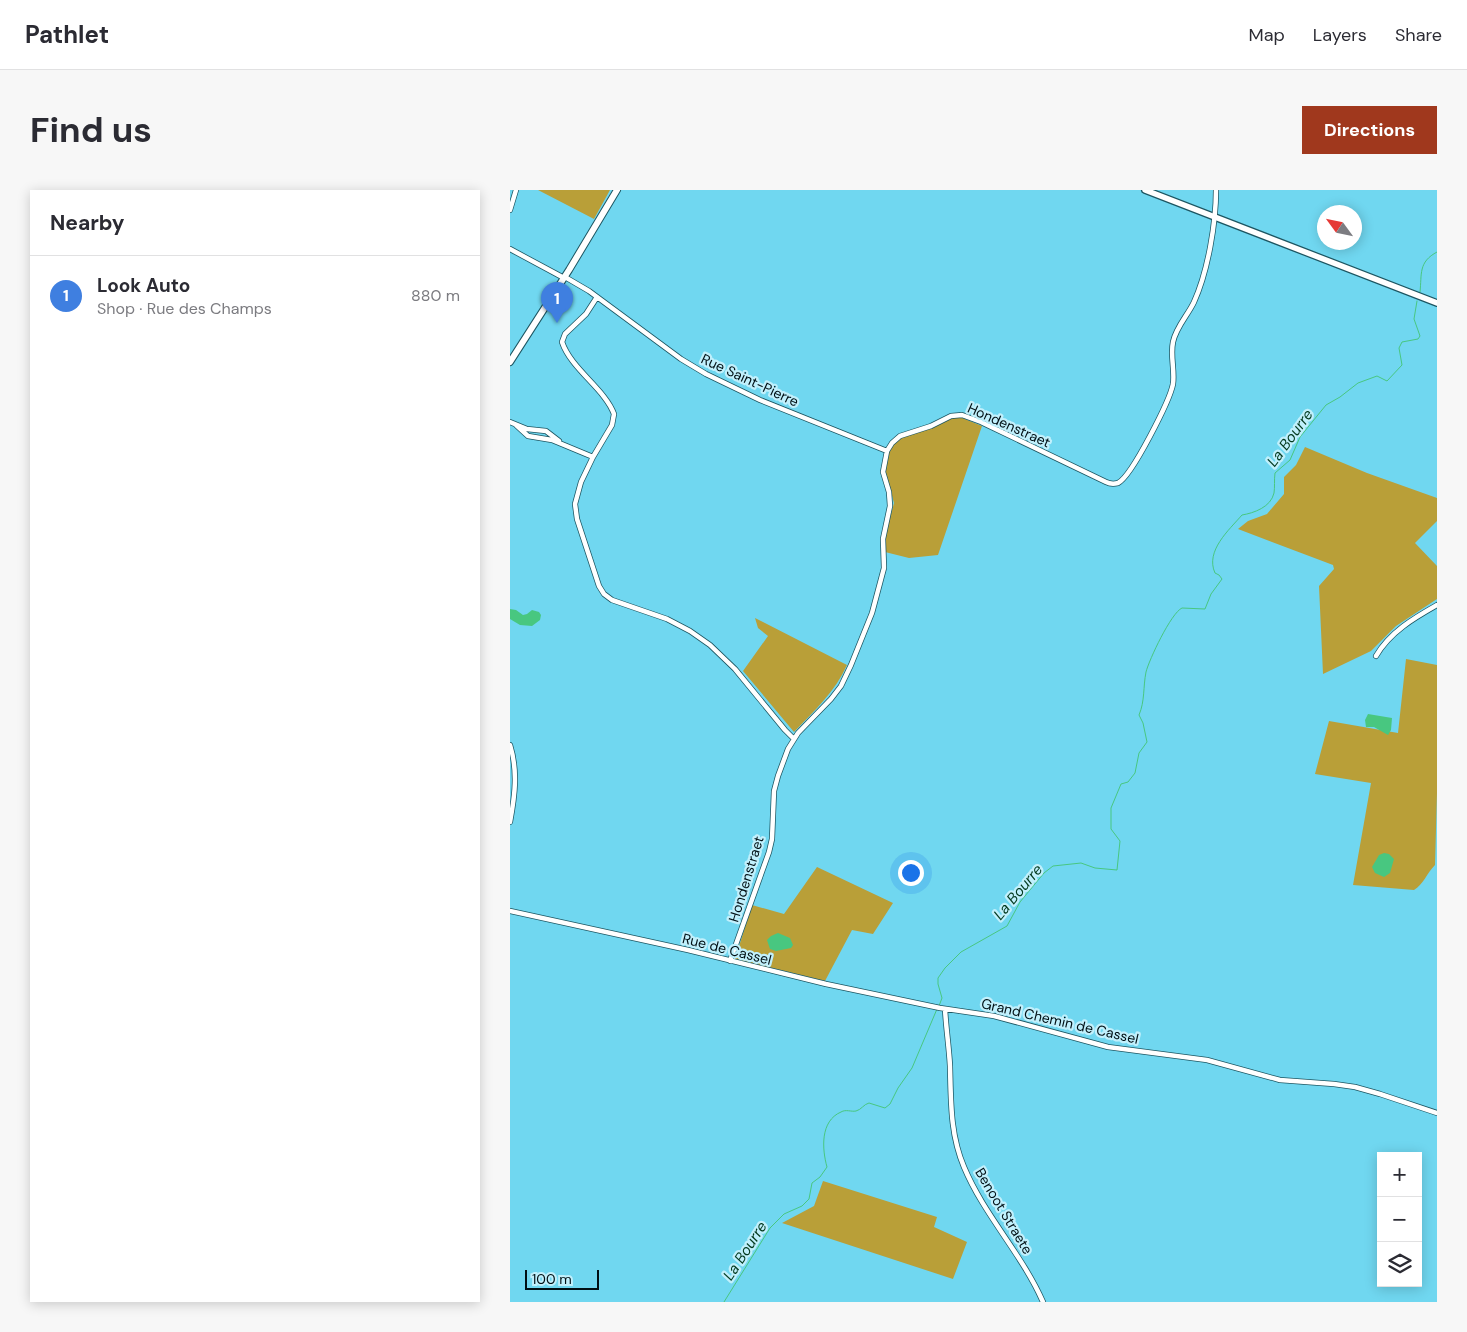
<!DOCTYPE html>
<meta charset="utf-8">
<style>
body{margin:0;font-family:"DM Sans",sans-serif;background:#f7f7f7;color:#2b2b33}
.controls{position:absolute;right:15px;bottom:15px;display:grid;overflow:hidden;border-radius:0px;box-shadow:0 2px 12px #0003}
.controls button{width:45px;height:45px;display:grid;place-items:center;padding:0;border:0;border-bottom:1px solid #e1e1e2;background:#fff;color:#2b2b33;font:25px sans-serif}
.compass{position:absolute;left:807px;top:15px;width:45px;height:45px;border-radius:50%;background:#fff;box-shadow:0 2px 12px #0003;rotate:303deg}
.scale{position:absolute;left:15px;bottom:12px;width:74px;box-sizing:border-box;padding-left:5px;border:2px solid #000f14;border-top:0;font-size:14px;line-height:18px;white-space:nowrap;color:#000f14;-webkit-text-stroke:4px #c1f0fc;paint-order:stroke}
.you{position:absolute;left:400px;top:682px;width:18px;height:18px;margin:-12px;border:4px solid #fff;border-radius:50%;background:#1a73e8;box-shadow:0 0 0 8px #1a73e833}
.badge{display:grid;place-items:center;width:32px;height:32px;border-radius:50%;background:#a0381d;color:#fff;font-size:16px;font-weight:700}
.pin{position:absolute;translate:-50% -41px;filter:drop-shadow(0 1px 2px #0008)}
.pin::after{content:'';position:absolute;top:26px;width:18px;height:15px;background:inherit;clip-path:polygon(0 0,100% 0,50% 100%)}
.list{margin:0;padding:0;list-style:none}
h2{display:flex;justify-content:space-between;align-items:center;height:65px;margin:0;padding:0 20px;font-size:21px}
h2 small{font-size:16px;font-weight:400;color:#7c7c81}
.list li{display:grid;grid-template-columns:32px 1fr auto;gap:15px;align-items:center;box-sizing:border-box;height:80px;padding:0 20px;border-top:1px solid #e1e1e2}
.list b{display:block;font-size:19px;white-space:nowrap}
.list p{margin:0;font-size:16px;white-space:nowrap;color:#7c7c81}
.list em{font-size:16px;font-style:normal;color:#7c7c81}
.icon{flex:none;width:28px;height:28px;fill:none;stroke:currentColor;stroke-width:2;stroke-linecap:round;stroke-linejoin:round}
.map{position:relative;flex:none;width:927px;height:1112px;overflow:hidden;border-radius:0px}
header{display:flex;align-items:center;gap:30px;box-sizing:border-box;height:70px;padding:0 25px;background:#fff;border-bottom:1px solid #e1e1e2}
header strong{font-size:24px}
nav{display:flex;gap:28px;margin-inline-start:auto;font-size:18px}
.intro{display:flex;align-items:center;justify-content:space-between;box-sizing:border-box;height:120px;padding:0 30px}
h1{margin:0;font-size:35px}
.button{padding:12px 22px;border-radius:0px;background:#a0381d;color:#fff;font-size:18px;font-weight:700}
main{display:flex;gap:30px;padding:0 30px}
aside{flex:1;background:#fff;border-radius:0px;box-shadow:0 2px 12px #0003}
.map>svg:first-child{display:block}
.green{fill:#b99f38}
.water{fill:#48c780}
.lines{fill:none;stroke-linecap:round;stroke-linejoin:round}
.stream{stroke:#48c780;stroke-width:1}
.minor-casing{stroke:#1d5662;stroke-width:6}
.tertiary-casing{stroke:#1d5662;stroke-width:8}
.secondary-casing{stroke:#1d5662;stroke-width:8}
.minor{stroke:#fff;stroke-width:4.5}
.tertiary{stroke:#fff;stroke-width:5.5}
.secondary{stroke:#fff;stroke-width:6}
.labels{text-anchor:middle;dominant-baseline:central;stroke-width:4.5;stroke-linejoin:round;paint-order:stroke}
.street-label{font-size:14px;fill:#000f14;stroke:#c1f0fc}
.water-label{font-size:15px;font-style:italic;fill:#03391e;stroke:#c1f0fc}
</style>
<header>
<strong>Pathlet</strong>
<nav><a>Map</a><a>Layers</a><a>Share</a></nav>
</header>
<div class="intro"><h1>Find us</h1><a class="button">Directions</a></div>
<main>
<aside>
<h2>Nearby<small></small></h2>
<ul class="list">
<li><span class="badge" style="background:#3f7fe0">1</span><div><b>Look Auto</b><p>Shop · Rue des Champs</p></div><em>880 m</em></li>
</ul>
</aside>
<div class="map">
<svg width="927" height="1112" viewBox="0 0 927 1112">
<rect width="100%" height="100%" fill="#70d7f0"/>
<path class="green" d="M28 0H100L84 29Z
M444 227H450L472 236 428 365 399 368 375 362V346L384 313 375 280 378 263 383 255 393 247 423 237Z
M795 257 857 283 927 308V331L905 353 927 376V409L886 436 861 461 813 484 809 396 824 379 823 375 728 339 738 331 757 324 774 304V287L786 275Z
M245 428 337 475C325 502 304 521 284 542L233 481 258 446 248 438Z
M896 469 927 475V603L925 675C917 683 913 695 904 700L843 695 861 593 805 584 819 531 888 543Z
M307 677 383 713 363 744 342 740 315 791 225 769 242 715 274 724Z
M313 991 427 1027 424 1037 457 1052 443 1089 272 1033 304 1016Z"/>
<path class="water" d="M0 419 6 420 13 425 17 424 22 420 29 422 31 425 30 430 22 436 10 435 0 429Z
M858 524 882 528 881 540 878 545 864 537H856L855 530Z
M874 663 879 664 884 669 880 683 874 687 865 683 862 677 869 665Z
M268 743 280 748 283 755 281 758 266 761 260 759 257 750 261 746Z"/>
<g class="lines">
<path class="stream" d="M910 102C912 84 908 72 927 62
M429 816 432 808 428 794V788L435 778 451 762 497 736 510 712 534 683 543 676 571 673 585 678 607 680 610 651 601 639V618L611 594 618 592 625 583 629 563 637 552 633 533 629 525C635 511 633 497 636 482 639 470 661 423 672 418L695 419 701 404 712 389 709 385 705 383C695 361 719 340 732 325 744 323 761 317 764 303 765 297 764 290 765 283L780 270 790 247 816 215 830 207 848 193 867 186 877 191 892 175 889 158 892 152 908 149 910 146 904 129 907 111
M214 1112 260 1038 274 1024 292 1016 299 1009 302 993 310 987 317 977C312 959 310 931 331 922 336 919 341 922 346 921 351 920 354 914 359 913L375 918 380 914 388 898 402 878 427 819"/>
<defs>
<path id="minor" d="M0 20 6 0
M0 59 54 88
M55 87 79 101 171 169 196 184 250 210 377 261
M87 107 76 124 55 144 52 152C61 179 95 199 104 224L102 235 83 267 71 292 65 314 67 329 89 396 94 404 102 410 157 429 180 441 200 455 225 479 275 540 284 549
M0 232 17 239 36 241 49 251
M6 235 18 246 42 250 83 267
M866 466C880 442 904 428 927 415
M0 555C8 581 5 605 0 632
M0 721 178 760 316 794 430 818 484 826 598 857 697 870 770 890 824 894 845 897 870 904 927 923
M220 771 259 662 262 649 264 601 268 586 278 559 288 543 321 509 331 496 341 475 362 423 374 378 373 349 380 316 379 302 373 282 377 261 382 253 390 246 421 236 441 226 452 225 471 232 596 292C600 294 604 294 608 293 622 286 660 210 663 194 665 180 660 166 663 152 666 137 678 125 684 112 698 81 706 33 706 0
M435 819C436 838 439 857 440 876 441 911 440 944 454 977 474 1025 512 1064 533 1112"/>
<path id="tertiary" d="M635 0 927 113"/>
<path id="secondary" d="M0 172 59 80 107 0"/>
</defs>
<use href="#minor" class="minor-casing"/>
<use href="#tertiary" class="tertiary-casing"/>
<use href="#secondary" class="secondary-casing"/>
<use href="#minor" class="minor"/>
<use href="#tertiary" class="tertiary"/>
<use href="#secondary" class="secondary"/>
</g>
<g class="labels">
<g class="street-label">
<text transform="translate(240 190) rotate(25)">Rue Saint-Pierre</text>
<text transform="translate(499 235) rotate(24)">Hondenstraet</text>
<text transform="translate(236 689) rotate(-73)">Hondenstraet</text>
<text transform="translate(217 759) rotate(14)">Rue de Cassel</text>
<text transform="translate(550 831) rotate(13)">Grand Chemin de Cassel</text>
<text transform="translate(494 1021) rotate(59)">Benoot Straete</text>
</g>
<g class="water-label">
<text transform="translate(780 248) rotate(-54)">La Bourre</text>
<text transform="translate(508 702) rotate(-50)">La Bourre</text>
<text transform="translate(235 1061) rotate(-57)">La Bourre</text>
</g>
</g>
</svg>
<div class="controls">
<button>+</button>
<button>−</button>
<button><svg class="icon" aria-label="layers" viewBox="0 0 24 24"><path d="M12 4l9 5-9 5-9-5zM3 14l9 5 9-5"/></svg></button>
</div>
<svg class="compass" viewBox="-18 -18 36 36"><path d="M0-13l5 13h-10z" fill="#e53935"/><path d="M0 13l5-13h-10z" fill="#7c7c81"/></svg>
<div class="scale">100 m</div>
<div class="you"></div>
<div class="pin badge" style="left:47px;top:133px;background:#3f7fe0">1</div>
</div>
</main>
